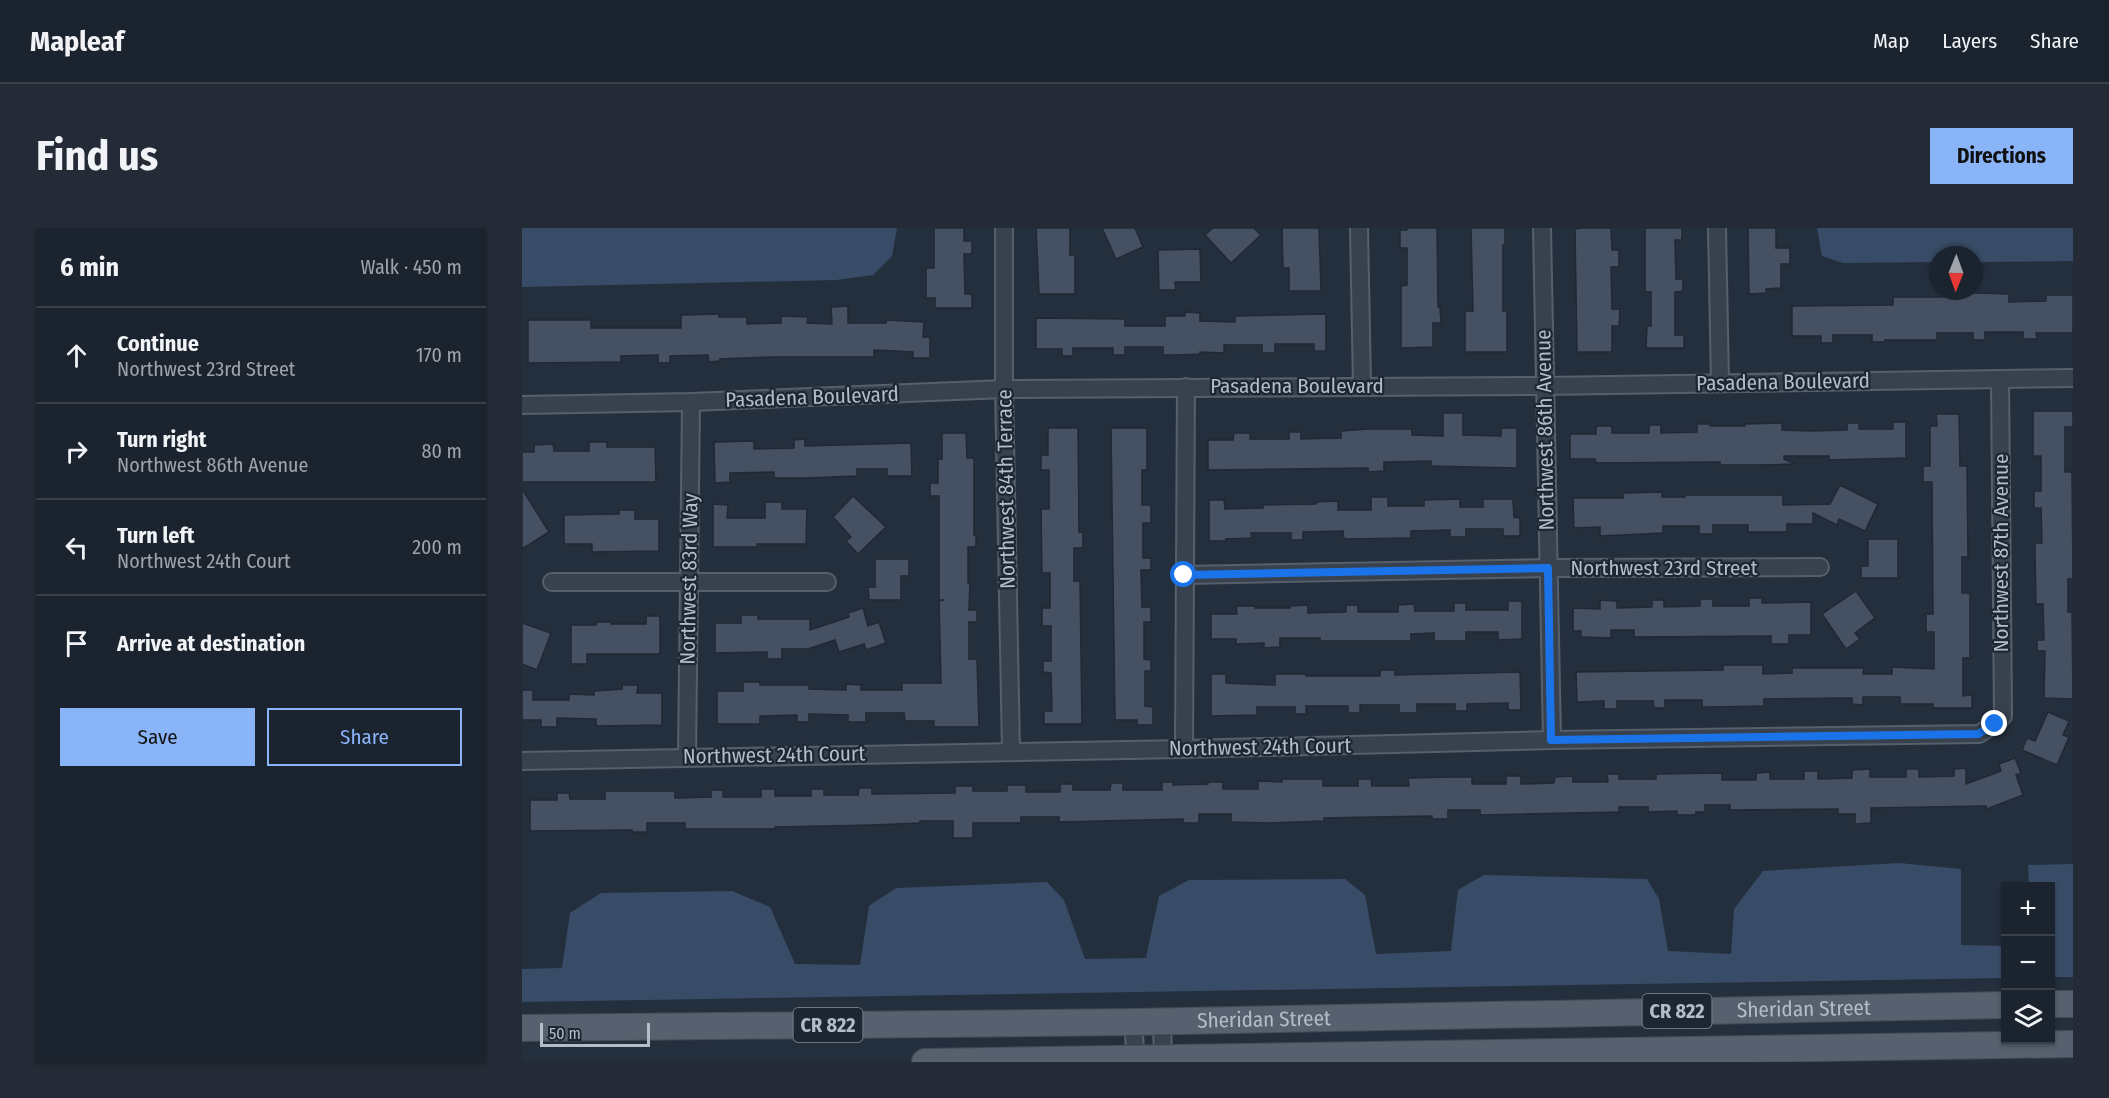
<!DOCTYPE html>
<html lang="en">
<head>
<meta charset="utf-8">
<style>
  body { margin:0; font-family:"Fira Sans Condensed",sans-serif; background:#242b36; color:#f1f3f6 }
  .controls { position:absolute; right:18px; bottom:18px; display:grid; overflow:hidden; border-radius:0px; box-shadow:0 2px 4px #0004 }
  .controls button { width:54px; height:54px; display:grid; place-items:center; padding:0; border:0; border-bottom:2px solid #39404a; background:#1b232e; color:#f1f3f6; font:30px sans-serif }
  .compass { position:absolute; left:1407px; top:18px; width:54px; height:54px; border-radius:50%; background:#1b232e; box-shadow:0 2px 4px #0004; rotate:181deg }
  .scale { position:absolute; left:18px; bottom:15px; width:110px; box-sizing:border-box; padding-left:6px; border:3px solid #b4bcc9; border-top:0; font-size:16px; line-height:21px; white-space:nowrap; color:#b4bcc9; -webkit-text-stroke:4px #1d2633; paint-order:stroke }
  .stop { position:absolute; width:18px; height:18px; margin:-14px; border:4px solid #1a73e8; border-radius:50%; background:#fff }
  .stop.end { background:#1a73e8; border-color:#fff; box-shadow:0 2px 6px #0008 }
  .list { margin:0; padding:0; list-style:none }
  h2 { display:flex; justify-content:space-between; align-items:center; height:78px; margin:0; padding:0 24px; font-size:26px }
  h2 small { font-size:20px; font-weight:400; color:#a0a4aa }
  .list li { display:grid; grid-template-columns:39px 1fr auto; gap:18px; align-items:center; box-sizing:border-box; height:96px; padding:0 24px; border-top:2px solid #39404a }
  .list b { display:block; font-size:22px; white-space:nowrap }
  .list p { margin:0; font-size:20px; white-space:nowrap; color:#a0a4aa }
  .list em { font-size:20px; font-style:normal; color:#a0a4aa }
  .actions { display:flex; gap:12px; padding:18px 24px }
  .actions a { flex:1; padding:14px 0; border:2px solid #8ab4f8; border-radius:0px; text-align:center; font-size:21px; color:#8ab4f8 }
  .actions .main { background:#8ab4f8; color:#111 }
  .icon { flex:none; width:33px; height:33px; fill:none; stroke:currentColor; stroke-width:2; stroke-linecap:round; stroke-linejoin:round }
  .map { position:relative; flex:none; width:1551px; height:834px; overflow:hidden; border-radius:0px }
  header { display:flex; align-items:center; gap:36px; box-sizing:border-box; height:84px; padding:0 30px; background:#1b232e; border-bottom:2px solid #39404a }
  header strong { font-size:28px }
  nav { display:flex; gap:33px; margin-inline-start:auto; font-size:21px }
  .intro { display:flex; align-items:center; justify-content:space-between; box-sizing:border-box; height:144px; padding:0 36px }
  h1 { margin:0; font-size:42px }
  .button { padding:15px 27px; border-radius:0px; background:#8ab4f8; color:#111; font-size:21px; font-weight:700 }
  main { display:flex; gap:36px; padding:0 36px }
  aside { flex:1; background:#1b232e; border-radius:0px; box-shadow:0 2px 4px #0004 }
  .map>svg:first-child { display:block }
  .water { fill:#394c67 }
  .building { fill:#455162; stroke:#1f2835; stroke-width:1.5 }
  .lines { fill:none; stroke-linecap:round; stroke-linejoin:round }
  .street-casing { stroke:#565f6c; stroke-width:20 }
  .primary-casing { stroke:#414a57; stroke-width:28 }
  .street { stroke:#38414e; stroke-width:16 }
  .primary { stroke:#56606e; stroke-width:26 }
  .route { stroke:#1a73e8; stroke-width:8 }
  .labels { text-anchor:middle; stroke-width:4.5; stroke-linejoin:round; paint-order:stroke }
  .shield { fill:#1d2633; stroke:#878f9c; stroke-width:1.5 }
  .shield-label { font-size:20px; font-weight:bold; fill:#b4bcc9 }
  .street-label { font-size:21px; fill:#b4bcc9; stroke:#1d2633 }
</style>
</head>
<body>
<header>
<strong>Mapleaf</strong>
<nav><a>Map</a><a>Layers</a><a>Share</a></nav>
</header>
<div class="intro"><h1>Find us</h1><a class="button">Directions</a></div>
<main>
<aside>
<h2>6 min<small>Walk · 450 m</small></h2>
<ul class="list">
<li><svg class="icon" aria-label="ahead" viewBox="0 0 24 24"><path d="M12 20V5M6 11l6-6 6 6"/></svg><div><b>Continue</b><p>Northwest 23rd Street</p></div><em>170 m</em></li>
<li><svg class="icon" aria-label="right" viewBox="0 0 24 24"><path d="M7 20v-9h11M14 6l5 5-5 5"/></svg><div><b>Turn right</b><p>Northwest 86th Avenue</p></div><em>80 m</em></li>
<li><svg class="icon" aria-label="left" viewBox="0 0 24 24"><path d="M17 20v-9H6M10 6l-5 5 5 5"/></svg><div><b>Turn left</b><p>Northwest 24th Court</p></div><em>200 m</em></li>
<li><svg class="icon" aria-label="arrive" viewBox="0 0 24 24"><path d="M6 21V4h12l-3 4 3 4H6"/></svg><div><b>Arrive at destination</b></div></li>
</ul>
<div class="actions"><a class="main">Save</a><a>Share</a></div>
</aside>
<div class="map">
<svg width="1551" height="834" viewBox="0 0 1551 834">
  <rect width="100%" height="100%" fill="#242f3e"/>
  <g class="water">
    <polygon points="0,0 375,0 370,28 351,47 314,52 0,59"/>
    <polygon points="1295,0 1551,0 1551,33 1452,34 1452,27 1416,27 1416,34 1321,35 1300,28"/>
    <polygon points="1377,635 1439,641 1439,717 1483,718 1483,750 0,774 0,741 40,740 48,685 79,665 210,663 248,679 273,736 338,737 347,678 374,660 525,654 542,672 563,731 624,730 637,668 667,652 823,651 843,667 854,726 929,723 936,662 962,647 1125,651 1137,671 1146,723 1209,726 1212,681 1241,643"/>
    <polygon points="1551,636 1551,749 1529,749 1528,658 1507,658 1506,637"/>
  </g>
  <g class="building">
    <polygon points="412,0 442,0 442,13 450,13 450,26 442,26 443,66 450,66 450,80 413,80 413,70 404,70 404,40 412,40"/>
    <polygon points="514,0 548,0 548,27 553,27 553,66 517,66"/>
    <polygon points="580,0 613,0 621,19 594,31"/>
    <polygon points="691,0 732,0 739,7 709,35 683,7"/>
    <polygon points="760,0 797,0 799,63 767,63 767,40 761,40"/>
    <polygon points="885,0 915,0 916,79 918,79 919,95 911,95 911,119 879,120 879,58 885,57 885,20 878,20 878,2 885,2"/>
    <polygon points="949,0 983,0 983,17 981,17 981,83 985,83 985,124 943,124 943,83 951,83"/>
    <polygon points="1059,0 1089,0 1090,22 1097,22 1097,39 1089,39 1090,81 1098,81 1097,98 1090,98 1090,124 1055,124 1053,1"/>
    <polygon points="1123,0 1160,0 1160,12 1153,12 1154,51 1161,51 1161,63 1153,64 1153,107 1162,107 1162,120 1124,120 1125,98 1129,98 1129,64 1123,64"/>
    <polygon points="1226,0 1254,0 1254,20 1268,20 1268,36 1259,36 1259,60 1244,61 1244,65 1227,66"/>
    <polygon points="678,21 679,54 653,54 654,62 637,62 636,22"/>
    <polygon points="1423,64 1487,66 1487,74 1524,73 1524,67 1551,67 1551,105 1514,105 1515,111 1501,111 1501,104 1463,104 1463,112 1451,112 1451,105 1415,105 1415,112 1363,112 1363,114 1350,114 1350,107 1311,107 1311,115 1299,115 1299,108 1270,108 1270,78 1371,77 1371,69 1423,69"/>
    <polygon points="326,78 326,95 364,95 364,92 402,94 401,109 408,109 408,130 391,130 391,124 352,122 352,129 250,129 198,131 198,133 187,134 186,127 148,128 148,135 136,135 136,127 99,128 99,134 6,135 6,92 69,92 69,100 159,100 159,87 197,86 197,89 225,89 225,96 259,95 259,88 286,89 285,95 310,96 309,79"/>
    <polygon points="663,84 678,85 678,93 713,94 713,88 804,86 804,123 792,123 792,116 753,116 753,125 740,125 740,117 702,117 702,125 678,124 678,126 656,127 641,127 641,119 603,119 603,127 591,127 591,120 551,120 551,128 540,128 540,121 514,121 514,90 603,91 603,98 643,98 643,88 663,88"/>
    <polygon points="1511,183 1551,183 1551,199 1543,199 1543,244 1550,244 1551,351 1546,351 1546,384 1550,384 1551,471 1522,470 1523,423 1515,423 1515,412 1522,412 1521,376 1514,376 1513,327 1513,315 1520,315 1519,280 1512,280 1512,263 1519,263 1519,228 1511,228"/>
    <polygon points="921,185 941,185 941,207 979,208 979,200 995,200 995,240 909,238 909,233 862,234 862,243 846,244 846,240 686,242 686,212 711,212 712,205 728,205 728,211 767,211 767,204 779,204 779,211 819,210 819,203 846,201 890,201 890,207 921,208"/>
    <polygon points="1414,186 1437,186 1438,238 1445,238 1446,329 1440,329 1440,365 1448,365 1448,430 1441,430 1441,468 1450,467 1450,480 1411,480 1411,476 1378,476 1378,469 1341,469 1341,477 1330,476 1330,470 1242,471 1242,478 1191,479 1180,479 1180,472 1143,472 1143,480 1132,480 1131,473 1095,473 1095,481 1082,481 1082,473 1055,474 1054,444 1201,442 1201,437 1241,437 1241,446 1270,445 1270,440 1342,440 1341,446 1370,446 1370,439 1412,441 1412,404 1404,404 1404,386 1411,386 1410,254 1401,254 1401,238 1408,238 1408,198 1415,198"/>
    <polygon points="1371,194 1384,194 1384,230 1307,232 1307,228 1262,228 1262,231 1273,236 1237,237 1198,237 1198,234 1074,235 1073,231 1048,231 1048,206 1074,206 1074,198 1090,198 1090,205 1127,205 1127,197 1139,197 1139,205 1175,204 1175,196 1188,196 1188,198 1223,198 1223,196 1260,195 1260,202 1288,203 1325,202 1325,195 1337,195 1337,201 1371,201"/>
    <polygon points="526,200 556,200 557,304 561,304 561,320 552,320 552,353 558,353 560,496 522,496 522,483 530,483 529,445 521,444 521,433 529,433 529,398 520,398 520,380 528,380 528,345 520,345 519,281 527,281 527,242 519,242 519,227 526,227"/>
    <polygon points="589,200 625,200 625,242 620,242 620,277 629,277 629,295 621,295 621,330 629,330 629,342 619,342 620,379 629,379 629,394 622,394 622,431 629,432 629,443 623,443 623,478 631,479 631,497 615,497 615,492 593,492"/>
    <polygon points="420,205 444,205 445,230 452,230 452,307 454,307 454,319 446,319 446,355 448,355 447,382 455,382 455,394 447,394 447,431 455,431 457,499 412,499 412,493 383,493 382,485 344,485 344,494 326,494 326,487 287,486 287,494 275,494 275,487 238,488 238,496 195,496 195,463 221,463 221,454 238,454 238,457 287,457 287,461 324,462 324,456 339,457 339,462 380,462 380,455 419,455 417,373 422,372 417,372 417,268 408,268 408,255 416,255 416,231 420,231"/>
    <polygon points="283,211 283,218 389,215 390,248 365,248 365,241 335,241 335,248 284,250 252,250 252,244 208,245 208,254 193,255 192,214 232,213 232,221 272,220 272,212"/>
    <polygon points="67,214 85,214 85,219 133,219 134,254 0,254 0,224 12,224 12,217 31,216 32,223 67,223"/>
    <polygon points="1318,257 1356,276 1343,303 1317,291 1315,297 1291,285 1291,296 1265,296 1265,304 1226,304 1226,297 1191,297 1191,306 1177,306 1177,298 1141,298 1141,305 1078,308 1078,299 1052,300 1051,270 1101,270 1101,265 1140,264 1140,269 1163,269 1163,267 1261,267 1261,277 1308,276"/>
    <polygon points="0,261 27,304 0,321"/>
    <polygon points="331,268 364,299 336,326 324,313 329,309 311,289"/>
    <polygon points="849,269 866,269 866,278 902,278 902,272 938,271 938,279 961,279 961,271 991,271 992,289 998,290 998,308 981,308 981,301 944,301 944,309 928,309 928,302 889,303 889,310 822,311 821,303 781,304 781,312 769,312 769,305 729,305 730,310 704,311 704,313 687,313 687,272 702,272 703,281 741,280 741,277 794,276 794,274 816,273 816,282 849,282"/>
    <polygon points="243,274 260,274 260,281 285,281 284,316 235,316 235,319 191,319 191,276 206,277 205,290 243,290"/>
    <polygon points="97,282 113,282 113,291 137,291 137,323 70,324 70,316 42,316 42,287 97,286"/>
    <polygon points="1346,311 1376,311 1376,350 1339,350 1339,338 1346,338"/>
    <polygon points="353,331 387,331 387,348 379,348 379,372 347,372 346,359 353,359"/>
    <polygon points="1334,363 1353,390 1333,405 1338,411 1324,421 1300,386"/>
    <polygon points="1227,370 1240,370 1240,375 1289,374 1289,407 1267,407 1267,416 1249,416 1249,408 1112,409 1112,402 1089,402 1089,410 1059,409 1059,403 1051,403 1051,380 1078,381 1078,372 1095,373 1095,380 1130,379 1130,372 1142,372 1142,379 1178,378 1178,371 1191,371 1191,378 1227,378"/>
    <polygon points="986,373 1000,373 1000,411 976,412 976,404 944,404 944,413 912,413 912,405 889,406 889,413 798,413 798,410 758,410 758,419 742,420 742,415 714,416 714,411 689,411 689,386 715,386 714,378 733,378 733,380 768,380 768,378 786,377 786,385 824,384 824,377 836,377 836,384 876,384 876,377 892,376 893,383 932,383 932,375 944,375 944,382 986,382"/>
    <polygon points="341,380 346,398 357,394 364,415 344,422 342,416 317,424 313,412 286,421 260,421 260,431 245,431 245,424 193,425 193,395 219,395 219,387 236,387 236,391 288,391 288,402 327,389 326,385"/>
    <polygon points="124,388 138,388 138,426 65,426 65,436 49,436 49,397 74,397 74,394 89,394 89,396 124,396"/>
    <polygon points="0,395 29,405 15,442 0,436"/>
    <polygon points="858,442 873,442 873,447 998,444 999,482 986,482 986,475 945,476 945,483 933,483 933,476 895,476 895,485 877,485 877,477 838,477 838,485 826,485 826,478 784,478 784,486 773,486 773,479 735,479 735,487 689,488 689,446 704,446 704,455 753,457 753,446 784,446 784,448 858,448"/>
    <polygon points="100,457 116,457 115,465 140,465 140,497 74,498 74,491 35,490 35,499 19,499 19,492 0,492 0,462 11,462 11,472 47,472 47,466 72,467 72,463 100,461"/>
    <polygon points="1526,484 1547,493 1541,507 1547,509 1535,537 1500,522 1505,510 1513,513"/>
    <polygon points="1493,530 1499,545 1494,547 1501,567 1465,581 1464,578 1349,580 1349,595 1333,596 1333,586 1316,586 1316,581 1208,582 1208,577 1183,577 1183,584 1174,584 1174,587 1155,587 1155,583 1126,584 1126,579 1097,579 1097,584 958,587 958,582 926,582 926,591 910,591 910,588 850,589 802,590 802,593 747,595 709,594 709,586 677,586 677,595 661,595 661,591 537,594 537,589 499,589 499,595 451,595 451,610 431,610 431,593 398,593 398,595 350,597 253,599 253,601 163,601 163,595 125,595 125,604 110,604 110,602 8,603 8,572 35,572 35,565 47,565 48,571 83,571 83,563 153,563 153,570 189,569 189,562 201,562 201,569 239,569 239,561 253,561 253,568 289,568 289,561 302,561 302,567 336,567 337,560 350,560 350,566 433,565 433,558 451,558 451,563 485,563 485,557 504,557 504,564 538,564 538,556 551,556 551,562 588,562 589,555 601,555 601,562 640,562 640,554 651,554 651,557 686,556 686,554 701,554 701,561 736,561 736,553 760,554 760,551 801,551 801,558 836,558 836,551 849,551 850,558 887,558 886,550 928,549 950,549 950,556 984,556 984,548 999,548 999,556 1032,555 1033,549 1051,548 1051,554 1086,554 1085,546 1097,546 1097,551 1134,551 1134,546 1200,545 1200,552 1234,552 1234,545 1248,544 1248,551 1282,551 1282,543 1296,543 1296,551 1330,550 1330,542 1348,541 1348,549 1384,549 1384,541 1397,541 1397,549 1432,548 1432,541 1444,540 1444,556 1479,543 1477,536"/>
  </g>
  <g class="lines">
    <g class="street-casing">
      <g id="street">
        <polyline points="482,0 482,161 489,523"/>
        <polyline points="837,0 840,158"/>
        <polyline points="1020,0 1030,512"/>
        <polyline points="1195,0 1198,155"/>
        <polyline points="0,177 169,174 482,161 1022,158 1551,150"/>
        <polyline points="662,347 1026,340 1298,339"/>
        <polyline points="30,354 305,354"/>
        <polyline points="662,521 664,159"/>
        <polyline points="165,529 169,174"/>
        <polyline points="0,533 662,521 1030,512 1457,506 1473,496 1481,488 1478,151"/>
        <polyline points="640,793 641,834"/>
        <polyline points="611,794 614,834"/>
      </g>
    </g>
    <g class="primary-casing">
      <g id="primary">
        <polyline points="1528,776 1551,776"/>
        <path id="s1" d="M0 800 611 794 1484 777"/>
        <polyline points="403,834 1551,816"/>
      </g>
    </g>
    <use href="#street" class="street"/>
    <use href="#primary" class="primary"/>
  </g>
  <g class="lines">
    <polyline class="route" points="662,347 1026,340 1029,512 1456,506 1473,496"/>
  </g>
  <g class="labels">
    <g class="shield">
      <rect x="1120.5" y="766" width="69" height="34" rx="4.5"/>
      <rect x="271.5" y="780" width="69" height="34" rx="4.5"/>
    </g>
    <g class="shield-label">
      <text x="1155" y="790">CR 822</text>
      <text x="306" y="804">CR 822</text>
    </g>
    <g class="street-label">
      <text transform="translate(1261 154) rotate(-1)" y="7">Pasadena Boulevard</text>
      <text x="775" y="165">Pasadena Boulevard</text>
      <text transform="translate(290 169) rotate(-2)" y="7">Pasadena Boulevard</text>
      <text transform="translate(1023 202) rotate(-91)" y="7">Northwest 86th Avenue</text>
      <text transform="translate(484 261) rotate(-91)" y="7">Northwest 84th Terrace</text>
      <text transform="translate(1479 325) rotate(-90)" y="7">Northwest 87th Avenue</text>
      <text x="1142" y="347">Northwest 23rd Street</text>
      <text transform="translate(167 351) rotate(-89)" y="7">Northwest 83rd Way</text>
      <text transform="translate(738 519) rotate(-1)" y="7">Northwest 24th Court</text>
      <text transform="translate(252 527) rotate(-1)" y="7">Northwest 24th Court</text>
      <text dy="7" stroke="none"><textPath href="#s1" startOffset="1282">Sheridan Street</textPath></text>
      <text dy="7" stroke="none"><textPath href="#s1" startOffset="742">Sheridan Street</textPath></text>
    </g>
  </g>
</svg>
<div class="controls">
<button>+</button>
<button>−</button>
<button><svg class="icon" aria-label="layers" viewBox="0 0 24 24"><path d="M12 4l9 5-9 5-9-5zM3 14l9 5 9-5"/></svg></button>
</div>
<svg class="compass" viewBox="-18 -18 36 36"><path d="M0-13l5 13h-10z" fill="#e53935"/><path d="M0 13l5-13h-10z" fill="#a0a4aa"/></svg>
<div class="scale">50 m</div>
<div class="stop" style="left:662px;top:347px"></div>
<div class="stop end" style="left:1473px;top:496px"></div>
</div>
</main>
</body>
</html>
